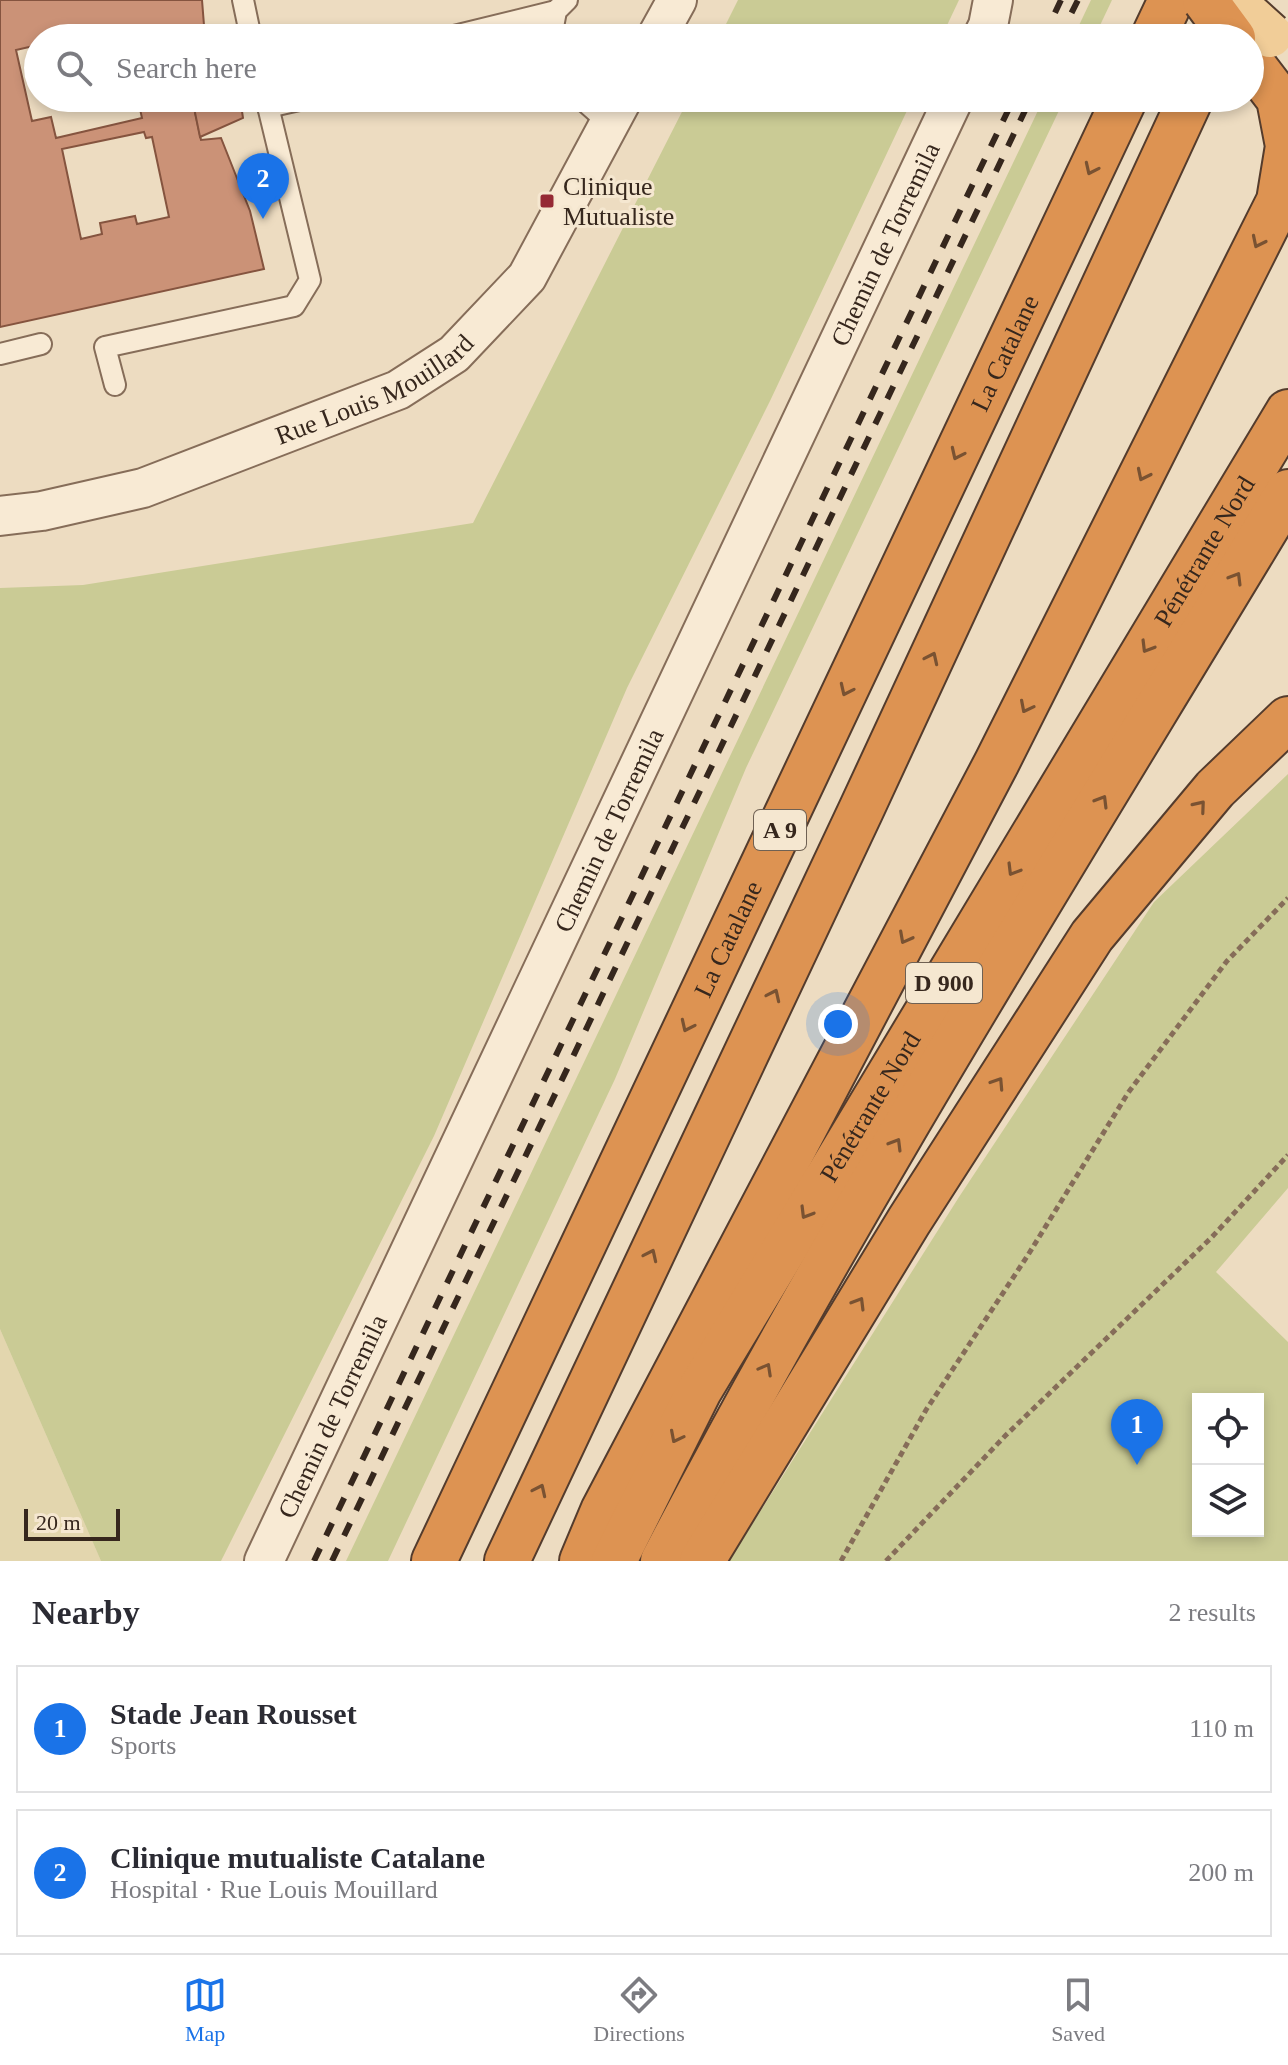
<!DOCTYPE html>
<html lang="en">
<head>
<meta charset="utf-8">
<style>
  body { margin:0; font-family:Georgia,serif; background:#f2f2f3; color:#2b2b33 }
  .controls { position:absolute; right:24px; bottom:24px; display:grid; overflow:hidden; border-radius:0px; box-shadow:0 4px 12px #0003 }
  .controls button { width:72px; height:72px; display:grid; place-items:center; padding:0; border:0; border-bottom:2px solid #e1e1e2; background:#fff; color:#2b2b33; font:40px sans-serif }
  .scale { position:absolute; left:24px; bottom:20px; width:96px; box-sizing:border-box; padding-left:8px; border:4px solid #36271d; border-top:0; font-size:22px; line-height:28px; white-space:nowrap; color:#36271d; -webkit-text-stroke:6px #f5e7d0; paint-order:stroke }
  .you { position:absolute; left:838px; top:1024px; width:28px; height:28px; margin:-20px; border:6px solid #fff; border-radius:50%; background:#1a73e8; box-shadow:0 0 0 12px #1a73e833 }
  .badge { display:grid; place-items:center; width:52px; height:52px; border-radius:50%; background:#1a73e8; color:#fff; font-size:26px; font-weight:700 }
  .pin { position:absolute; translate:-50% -66px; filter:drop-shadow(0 2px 4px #0008) }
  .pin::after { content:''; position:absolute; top:42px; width:28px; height:24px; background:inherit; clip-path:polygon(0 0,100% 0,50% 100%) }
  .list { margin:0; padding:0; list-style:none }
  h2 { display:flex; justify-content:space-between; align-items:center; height:104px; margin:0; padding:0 32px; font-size:34px }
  h2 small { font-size:26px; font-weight:400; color:#7c7c81 }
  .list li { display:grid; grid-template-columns:52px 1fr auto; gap:24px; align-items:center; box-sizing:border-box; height:128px; margin:0 16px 16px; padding:0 16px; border:2px solid #e1e1e2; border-radius:0px }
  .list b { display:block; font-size:30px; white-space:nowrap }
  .list p { margin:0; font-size:26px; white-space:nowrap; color:#7c7c81 }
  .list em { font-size:26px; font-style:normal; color:#7c7c81 }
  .icon { flex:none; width:44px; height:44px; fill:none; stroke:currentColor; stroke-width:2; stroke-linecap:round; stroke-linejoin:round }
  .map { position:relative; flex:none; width:1288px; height:1561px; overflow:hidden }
  .search { position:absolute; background:#fff; box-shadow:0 4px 12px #0003; left:24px; right:24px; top:24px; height:88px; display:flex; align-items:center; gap:20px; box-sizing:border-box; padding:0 28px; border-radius:44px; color:#7c7c81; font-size:30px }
  .sheet { height:392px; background:#fff }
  nav { display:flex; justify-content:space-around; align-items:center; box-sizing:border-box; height:112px; border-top:2px solid #e1e1e2; background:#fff; font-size:22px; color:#7c7c81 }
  nav a { display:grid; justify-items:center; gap:4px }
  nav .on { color:#1a73e8 }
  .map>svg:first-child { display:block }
  .farmland { fill:#e3d6ae }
  .green { fill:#cacb95; fill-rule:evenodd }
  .building { fill:#cb9277; stroke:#85543f; stroke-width:2; fill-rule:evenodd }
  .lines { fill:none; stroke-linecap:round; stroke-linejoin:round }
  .lane-casing { stroke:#866d59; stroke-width:24 }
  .street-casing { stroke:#866d59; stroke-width:42 }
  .highway-casing { stroke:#543c2d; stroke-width:48 }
  .path { stroke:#866d59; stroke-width:5; stroke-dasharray:6 4; stroke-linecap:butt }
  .lane { stroke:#f8ead4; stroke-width:20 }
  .street { stroke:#f8ead4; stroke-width:38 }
  .highway { stroke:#dd9352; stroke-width:44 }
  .rail { stroke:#36271d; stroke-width:6; stroke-dasharray:14 14; stroke-linecap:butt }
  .primary-bridge-casing { stroke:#543c2d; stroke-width:48; stroke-linecap:butt }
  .highway-bridge-casing { stroke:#543c2d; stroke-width:48; stroke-linecap:butt }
  .primary-bridge { stroke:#f1cd98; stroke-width:44 }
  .highway-bridge { stroke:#dd9352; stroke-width:44 }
  .oneway { stroke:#795232 }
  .poi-dot { fill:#952934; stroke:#f5e7d0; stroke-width:3 }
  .labels { text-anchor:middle; stroke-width:6; stroke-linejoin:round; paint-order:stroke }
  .shield { fill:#f5e7d0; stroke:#6f6153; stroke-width:2 }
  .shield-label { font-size:24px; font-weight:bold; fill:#36271d }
  .poi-label { font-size:26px; fill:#36271d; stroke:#f5e7d0; text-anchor:start }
  .street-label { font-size:26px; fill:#36271d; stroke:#f5e7d0 }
</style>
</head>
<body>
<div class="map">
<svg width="1288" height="1561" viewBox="0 0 1288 1561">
  <rect width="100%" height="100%" fill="#eddcc1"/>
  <polygon class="farmland" points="0,1329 101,1561 0,1561"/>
  <g class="green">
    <polygon points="738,0 959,0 941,38 719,38"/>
    <polygon points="1091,0 1112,0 1094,38 1073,38"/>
    <polygon points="689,98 913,98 770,401 627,688 434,1136 221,1561 101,1561 0,1329 0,588 83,585 473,523"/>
    <polygon points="1044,98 1065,98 746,768 615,1079 388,1561 346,1561"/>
    <path d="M1288 774V1188L1216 1272 1288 1342V1561H729L959 1197 1154 902ZM1198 1399H1258V1531H1198Z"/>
  </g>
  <g class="building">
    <path d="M0 0H202L205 38H129L126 26 71 38H38V45L16 50 32 121 51 117 56 138 142 118 140 109 145 108 143 98H192L201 140 221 138 250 211 264 269 0 327ZM144 132 146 138 152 137 169 217 137 224 135 216 100 223 102 234 81 239 62 149Z"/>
    <polygon points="192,98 240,98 243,118 200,137"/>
  </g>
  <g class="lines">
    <g class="lane-casing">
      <g id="lane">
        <polyline points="243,0 251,38"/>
        <polyline points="446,38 556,11"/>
        <polyline points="551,38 556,11 567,0"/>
        <polyline points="581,98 609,123"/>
        <polyline points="268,107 308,98"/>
        <polyline points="0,354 41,344"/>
        <polyline points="115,385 105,347 294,306 310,280 266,98"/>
      </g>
    </g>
    <g class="street-casing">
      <g id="street">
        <polyline points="656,38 677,0"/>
        <polyline points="982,38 988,26 993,0"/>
        <path id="s1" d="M0 516 42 511 143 488 398 390 454 354 527 277 623 98"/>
        <path id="s2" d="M264 1561 954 98"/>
      </g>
    </g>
    <g class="highway-casing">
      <g id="highway">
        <polyline points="1153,38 1171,0"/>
        <path id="s3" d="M434 1561 1125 98"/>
        <polyline points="507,1561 861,810 1191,98"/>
        <polyline points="582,1561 603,1511 997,762 1279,201 1288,146 1279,99 1250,61"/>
        <path id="s4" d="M614 1561 699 1391 1288 412"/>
        <path d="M663 1561C854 1195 1075 846 1288 492"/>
        <polyline points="702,1561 909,1221 1092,936 1215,789 1288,719"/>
      </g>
    </g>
    <g class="path">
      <polyline points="841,1561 926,1410 1028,1255 1128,1093 1227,961 1288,898"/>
      <polyline points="886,1561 1006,1435 1212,1237 1288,1155"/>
    </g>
    <use href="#lane" class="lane"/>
    <use href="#street" class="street"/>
    <use href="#highway" class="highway"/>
    <g class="rail">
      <polyline points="1043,38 1061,0"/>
      <polyline points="1059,38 1078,0"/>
      <polyline points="314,1561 1014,98"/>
      <polyline points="332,1561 1031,98"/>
    </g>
    <g class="primary-bridge-casing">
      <polyline id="primary-bridge" points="1231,0 1270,35"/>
    </g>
    <g class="highway-bridge-casing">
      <polyline id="highway-bridge" points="1205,0 1233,38"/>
    </g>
    <use href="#primary-bridge" class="primary-bridge"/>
    <use href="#highway-bridge" class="highway-bridge"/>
  </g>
  <defs><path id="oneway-chevron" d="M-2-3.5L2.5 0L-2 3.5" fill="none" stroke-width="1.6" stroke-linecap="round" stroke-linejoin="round" transform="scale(2)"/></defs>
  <g class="oneway">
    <use href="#oneway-chevron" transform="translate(1091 169) rotate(115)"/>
    <use href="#oneway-chevron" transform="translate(1258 242) rotate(116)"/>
    <use href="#oneway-chevron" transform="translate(957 454) rotate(115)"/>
    <use href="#oneway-chevron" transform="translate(1143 475) rotate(116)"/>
    <use href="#oneway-chevron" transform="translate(1236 578) rotate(-59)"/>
    <use href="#oneway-chevron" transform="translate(1147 647) rotate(121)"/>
    <use href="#oneway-chevron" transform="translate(932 658) rotate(-65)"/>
    <use href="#oneway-chevron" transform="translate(846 690) rotate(115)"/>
    <use href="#oneway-chevron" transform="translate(1026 707) rotate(117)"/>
    <use href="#oneway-chevron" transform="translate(1102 801) rotate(-59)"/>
    <use href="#oneway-chevron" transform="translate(1200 806) rotate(-50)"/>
    <use href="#oneway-chevron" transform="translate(1013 870) rotate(121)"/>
    <use href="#oneway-chevron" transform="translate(905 938) rotate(118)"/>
    <use href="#oneway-chevron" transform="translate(774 995) rotate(-65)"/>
    <use href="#oneway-chevron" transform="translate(687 1026) rotate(115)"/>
    <use href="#oneway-chevron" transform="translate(998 1083) rotate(-57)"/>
    <use href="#oneway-chevron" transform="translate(896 1144) rotate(-59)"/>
    <use href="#oneway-chevron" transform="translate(806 1213) rotate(121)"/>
    <use href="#oneway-chevron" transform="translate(651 1255) rotate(-65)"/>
    <use href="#oneway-chevron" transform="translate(859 1303) rotate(-59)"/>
    <use href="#oneway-chevron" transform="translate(766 1369) rotate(-61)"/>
    <use href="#oneway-chevron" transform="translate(676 1437) rotate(117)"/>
    <use href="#oneway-chevron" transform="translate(540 1490) rotate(-65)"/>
  </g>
  <rect class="poi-dot" x="539" y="193" width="16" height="16" rx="4"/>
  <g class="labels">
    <g class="shield">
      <rect x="754" y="810" width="52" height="40" rx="6"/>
      <rect x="906" y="963" width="76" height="40" rx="6"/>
    </g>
    <g class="shield-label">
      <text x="780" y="838">A 9</text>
      <text x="944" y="991">D 900</text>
    </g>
    <g class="poi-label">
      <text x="563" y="195">Clinique<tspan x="563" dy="30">Mutualiste</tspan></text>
    </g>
    <g class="street-label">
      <text dy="9" stroke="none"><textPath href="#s2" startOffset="1456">Chemin de Torremila</textPath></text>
      <text dy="9" stroke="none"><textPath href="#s3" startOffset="1336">La Catalane</textPath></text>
      <text dy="9" stroke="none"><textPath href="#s1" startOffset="398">Rue Louis Mouillard</textPath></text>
      <text dy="9" stroke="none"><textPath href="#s4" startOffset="1170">Pénétrante Nord</textPath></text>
      <text dy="9" stroke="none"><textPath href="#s2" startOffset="808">Chemin de Torremila</textPath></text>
      <text dy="9" stroke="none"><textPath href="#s3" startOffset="688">La Catalane</textPath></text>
      <text dy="9" stroke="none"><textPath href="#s4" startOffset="522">Pénétrante Nord</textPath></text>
      <text dy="9" stroke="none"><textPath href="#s2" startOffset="160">Chemin de Torremila</textPath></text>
    </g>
  </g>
</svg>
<div class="controls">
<button><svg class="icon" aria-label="locate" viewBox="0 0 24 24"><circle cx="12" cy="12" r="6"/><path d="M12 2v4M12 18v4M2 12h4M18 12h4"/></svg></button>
<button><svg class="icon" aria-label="layers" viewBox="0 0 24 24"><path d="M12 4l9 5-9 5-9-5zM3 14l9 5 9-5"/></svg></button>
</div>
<div class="scale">20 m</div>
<div class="you"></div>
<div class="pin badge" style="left:1137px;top:1465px">1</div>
<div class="pin badge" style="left:263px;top:219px">2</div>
<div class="search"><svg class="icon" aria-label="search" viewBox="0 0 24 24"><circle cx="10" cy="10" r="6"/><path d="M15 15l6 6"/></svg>Search here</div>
</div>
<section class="sheet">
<h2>Nearby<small>2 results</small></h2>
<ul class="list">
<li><span class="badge">1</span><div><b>Stade Jean Rousset</b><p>Sports</p></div><em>110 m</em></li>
<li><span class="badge">2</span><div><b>Clinique mutualiste Catalane</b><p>Hospital · Rue Louis Mouillard</p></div><em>200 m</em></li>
</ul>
</section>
<nav>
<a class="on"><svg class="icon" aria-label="map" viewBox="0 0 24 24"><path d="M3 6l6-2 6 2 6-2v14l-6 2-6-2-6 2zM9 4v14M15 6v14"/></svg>Map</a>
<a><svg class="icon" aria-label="directions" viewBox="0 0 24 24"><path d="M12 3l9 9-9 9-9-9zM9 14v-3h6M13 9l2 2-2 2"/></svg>Directions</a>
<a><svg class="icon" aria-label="saved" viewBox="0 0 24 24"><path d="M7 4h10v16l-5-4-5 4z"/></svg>Saved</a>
</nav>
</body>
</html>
